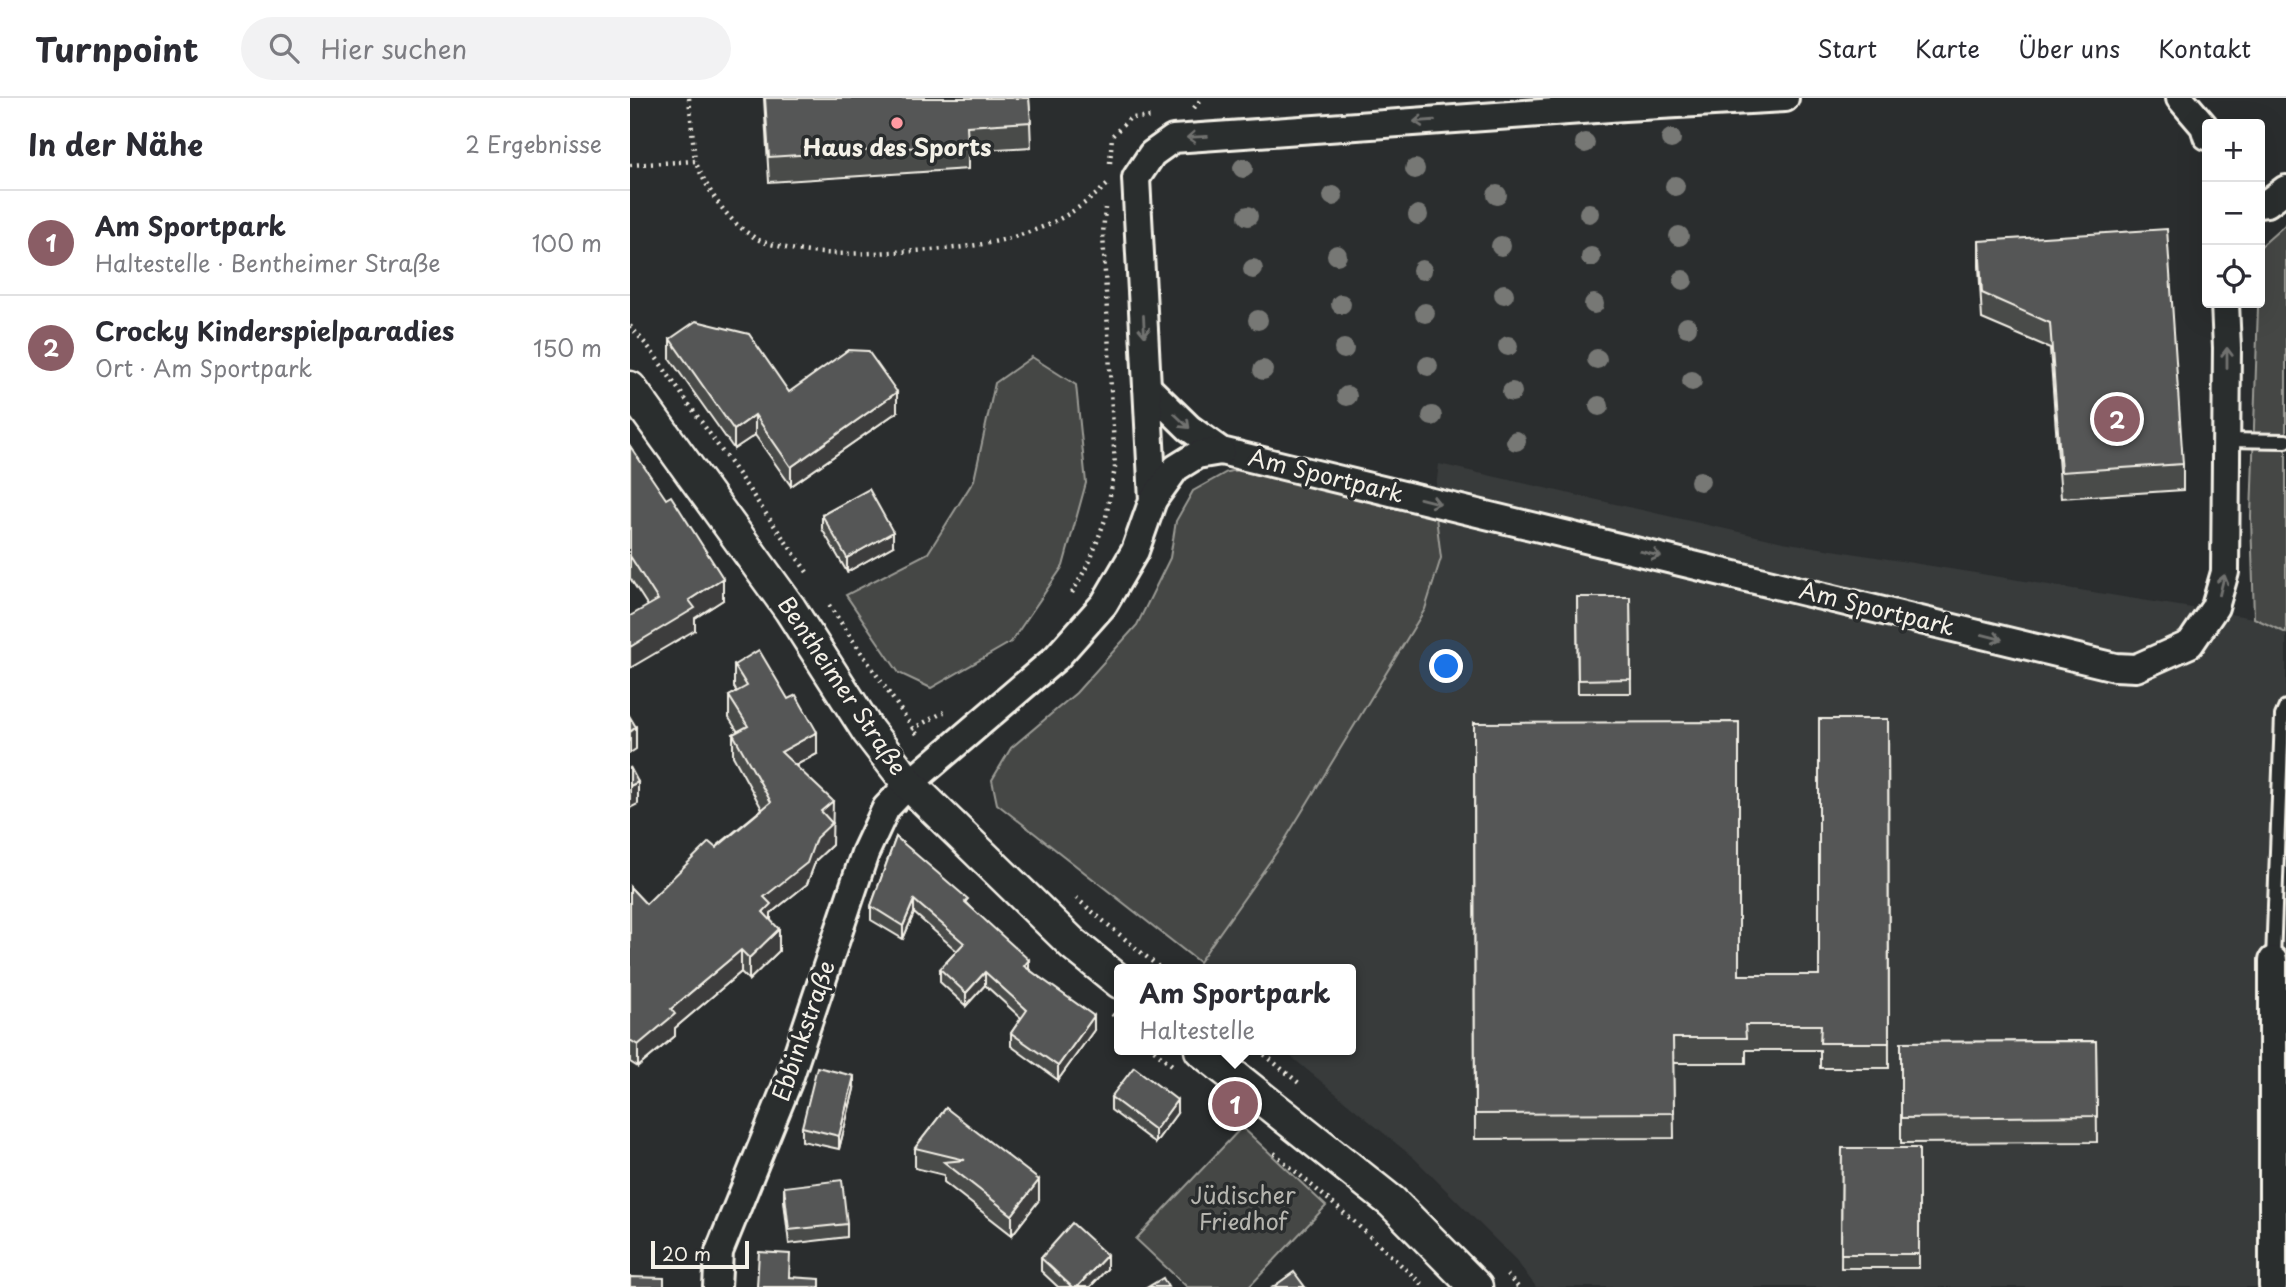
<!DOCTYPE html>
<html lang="de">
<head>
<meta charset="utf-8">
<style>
  body { margin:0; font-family:"Playpen Sans",sans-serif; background:#f2f2f3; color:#2b2b33 }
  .controls { position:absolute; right:21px; top:21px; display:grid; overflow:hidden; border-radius:7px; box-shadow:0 7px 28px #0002 }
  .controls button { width:63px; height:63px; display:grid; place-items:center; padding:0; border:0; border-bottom:2px solid #e1e1e2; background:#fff; color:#2b2b33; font:35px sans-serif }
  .scale { position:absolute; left:21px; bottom:18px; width:98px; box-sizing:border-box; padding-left:7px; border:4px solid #f4f1e8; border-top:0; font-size:19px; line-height:24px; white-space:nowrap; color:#f4f1e8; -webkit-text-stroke:5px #2a2d2e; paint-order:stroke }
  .you { position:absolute; left:817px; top:569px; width:24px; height:24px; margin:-18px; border:5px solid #fff; border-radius:50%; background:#1a73e8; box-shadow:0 0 0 10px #1a73e833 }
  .badge { display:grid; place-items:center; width:46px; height:46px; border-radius:50%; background:#8a5d65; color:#fff; font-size:23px; font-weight:700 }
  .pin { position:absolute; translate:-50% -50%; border:4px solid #fff; box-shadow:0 2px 7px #0006 }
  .popup { position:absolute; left:484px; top:866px; width:242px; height:91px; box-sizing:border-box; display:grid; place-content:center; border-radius:7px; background:#fff; filter:drop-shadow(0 2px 5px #0005); font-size:23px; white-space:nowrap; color:#7c7c81 }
  .popup b { font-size:26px; color:#2b2b33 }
  .popup::after { content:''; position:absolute; left:50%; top:100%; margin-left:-14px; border:14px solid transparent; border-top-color:#fff }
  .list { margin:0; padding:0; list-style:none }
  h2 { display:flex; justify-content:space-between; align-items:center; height:91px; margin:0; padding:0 28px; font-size:30px }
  h2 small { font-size:23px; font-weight:400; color:#7c7c81 }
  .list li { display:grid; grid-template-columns:46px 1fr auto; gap:21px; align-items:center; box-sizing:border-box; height:105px; padding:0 28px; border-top:2px solid #e1e1e2 }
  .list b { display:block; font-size:26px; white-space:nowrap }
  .list p { margin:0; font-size:23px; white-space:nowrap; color:#7c7c81 }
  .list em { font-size:23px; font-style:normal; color:#7c7c81 }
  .icon { flex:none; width:38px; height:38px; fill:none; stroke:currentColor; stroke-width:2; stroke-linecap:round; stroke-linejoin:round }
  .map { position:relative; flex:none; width:1656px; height:1189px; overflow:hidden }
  header { display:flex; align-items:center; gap:42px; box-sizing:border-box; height:98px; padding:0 35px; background:#fff; border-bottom:2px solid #e1e1e2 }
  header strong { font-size:33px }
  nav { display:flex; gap:38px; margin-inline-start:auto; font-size:24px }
  .search { width:490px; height:63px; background:#f2f2f3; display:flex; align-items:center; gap:18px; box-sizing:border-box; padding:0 24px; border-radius:38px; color:#7c7c81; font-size:26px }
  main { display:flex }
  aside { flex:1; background:#fff }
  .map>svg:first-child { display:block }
  .built { fill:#373a3a }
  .green { fill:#444645; stroke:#9c9c96; stroke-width:2 }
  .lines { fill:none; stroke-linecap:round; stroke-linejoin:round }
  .service-casing { stroke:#f4f1e8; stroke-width:18 }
  .minor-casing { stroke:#f4f1e8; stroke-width:32 }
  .tertiary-casing { stroke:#f4f1e8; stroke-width:37 }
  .path { stroke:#f4f1e8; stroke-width:4.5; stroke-dasharray:2 5; stroke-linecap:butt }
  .service { stroke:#2a2d2e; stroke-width:12 }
  .minor { stroke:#2a2d2e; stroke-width:26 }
  .tertiary { stroke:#2a2d2e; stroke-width:32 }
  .tree { fill:#777875 }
  .wall { fill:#494b4a; stroke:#f4f1e8; stroke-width:2 }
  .shaded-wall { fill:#3c3d3c; stroke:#f4f1e8; stroke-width:2 }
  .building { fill:#555756; stroke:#f4f1e8; stroke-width:2 }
  .oneway { stroke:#71726f }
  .poi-dot { fill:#ff9aa2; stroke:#2a2d2e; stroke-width:2.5 }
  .labels { text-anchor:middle; stroke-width:7; stroke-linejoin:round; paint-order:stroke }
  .poi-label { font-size:23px; font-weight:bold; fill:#f4f1e8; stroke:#2a2d2e }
  .street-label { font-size:23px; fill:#f4f1e8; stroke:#2a2d2e }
  .park-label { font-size:23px; fill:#b6b5af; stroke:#2a2d2e }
</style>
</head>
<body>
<header>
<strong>Turnpoint</strong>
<div class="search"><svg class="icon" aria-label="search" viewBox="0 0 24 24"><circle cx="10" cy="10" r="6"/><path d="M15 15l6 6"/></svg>Hier suchen</div>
<nav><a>Start</a><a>Karte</a><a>Über uns</a><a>Kontakt</a></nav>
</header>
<main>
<aside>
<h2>In der Nähe<small>2 Ergebnisse</small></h2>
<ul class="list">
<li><span class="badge">1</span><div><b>Am Sportpark</b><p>Haltestelle · Bentheimer Straße</p></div><em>100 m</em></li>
<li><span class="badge">2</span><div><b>Crocky Kinderspielparadies</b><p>Ort · Am Sportpark</p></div><em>150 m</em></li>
</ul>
</aside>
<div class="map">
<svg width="1656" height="1189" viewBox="0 0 1656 1189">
  <rect width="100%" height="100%" fill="#2a2d2e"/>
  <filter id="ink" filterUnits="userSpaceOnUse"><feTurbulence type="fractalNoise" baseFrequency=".0143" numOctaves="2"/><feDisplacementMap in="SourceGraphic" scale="14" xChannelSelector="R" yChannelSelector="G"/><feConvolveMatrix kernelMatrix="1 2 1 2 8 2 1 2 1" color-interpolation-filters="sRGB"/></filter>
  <g filter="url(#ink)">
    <polygon class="built" points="809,366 1153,444 1624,520 1656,535 1656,1189 906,1189 886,1162 785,1061 653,952 720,952 720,871 572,871 569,864 653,745 726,625 804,403"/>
    <g class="green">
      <polygon points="1656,126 1656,535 1624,520 1621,418 1630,149"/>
      <polygon points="402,259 446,287 456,385 433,468 381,544 301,590 269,575 216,497 298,455 344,382 365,285"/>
      <polygon points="625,369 804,403 811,460 795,511 653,745 569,864 367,706 362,682 381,650 446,595 507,527 540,460 546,423 563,393 597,374"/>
      <polygon points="612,1029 696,1108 619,1189 557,1189 506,1141"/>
    </g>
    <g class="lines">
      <g class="service-casing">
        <g id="service">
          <polyline points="1596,342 1656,343"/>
          <polyline points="1643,862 1652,618 1656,609"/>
        </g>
      </g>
      <g class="minor-casing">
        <g id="minor">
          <polyline points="1550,0 1574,28 1577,38"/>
          <polyline points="1630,106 1637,105 1656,91"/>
          <polyline points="517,289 559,330 591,353 1485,569 1506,570 1560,546 1585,509 1595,474 1597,250 1595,205"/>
          <polyline points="523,402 506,80 522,56 543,41 994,9 1155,0"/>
          <polyline points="87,1189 89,1154 158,984 235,755 256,710 279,686 426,560 474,506 505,453 523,402 546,370 567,357 591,353"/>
          <polyline points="1643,1189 1643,862"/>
        </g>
      </g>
      <g class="tertiary-casing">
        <g id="tertiary">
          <polyline points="0,290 160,511 238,633 279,686 443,846 490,884"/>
          <polyline points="571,952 762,1104 846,1189"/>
        </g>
      </g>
      <g class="path">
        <polyline points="59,0 65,63"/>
        <polyline points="564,10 572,0"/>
        <polyline points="480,65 482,38 500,20 523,19"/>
        <path d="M0 67 65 63C79 95 99 127 131 143 137 146 146 147 152 149 188 158 226 156 263 154 313 152 363 149 410 130 437 119 455 106 477 87"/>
        <polyline points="0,228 20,251 177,474"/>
        <polyline points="442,495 460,463 476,419 485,370 473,136 475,110"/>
        <polyline points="199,507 289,639"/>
        <polyline points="282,631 314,614"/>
        <polyline points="446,800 531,871"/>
        <polyline points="482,916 490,922"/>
        <polyline points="524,952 542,967"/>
        <polyline points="629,952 670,986"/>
        <polyline points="644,1055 721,1121 795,1189"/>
        <polyline points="877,1177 888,1189"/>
      </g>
      <use href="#service" class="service"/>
      <use href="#minor" class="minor"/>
      <use href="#tertiary" class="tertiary"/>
    </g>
    <g class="tree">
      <circle cx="1041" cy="41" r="10"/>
      <circle cx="955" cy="45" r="10"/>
      <circle cx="613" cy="70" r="10"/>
      <circle cx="785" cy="71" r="10"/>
      <circle cx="1045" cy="88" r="10"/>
      <circle cx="867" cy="97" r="10"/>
      <circle cx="703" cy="98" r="10"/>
      <circle cx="959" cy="115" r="10"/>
      <circle cx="788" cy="117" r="10"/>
      <circle cx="618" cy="118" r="10"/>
      <circle cx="1049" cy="138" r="10"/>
      <circle cx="871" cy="148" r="10"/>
      <circle cx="707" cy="157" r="10"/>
      <circle cx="961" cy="159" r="10"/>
      <circle cx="623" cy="171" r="10"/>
      <circle cx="792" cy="172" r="10"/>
      <circle cx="1053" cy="182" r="10"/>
      <circle cx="874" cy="196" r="10"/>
      <circle cx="711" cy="206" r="10"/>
      <circle cx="964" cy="206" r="10"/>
      <circle cx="795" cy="215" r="10"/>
      <circle cx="628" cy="222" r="10"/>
      <circle cx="1057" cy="229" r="10"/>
      <circle cx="878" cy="248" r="10"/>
      <circle cx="714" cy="251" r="10"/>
      <circle cx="967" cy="261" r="10"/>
      <circle cx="798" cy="268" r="10"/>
      <circle cx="633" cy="272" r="10"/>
      <circle cx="1062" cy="283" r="10"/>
      <circle cx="882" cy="294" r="10"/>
      <circle cx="717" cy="298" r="10"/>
      <circle cx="969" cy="308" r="10"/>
      <circle cx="802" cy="318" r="10"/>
      <circle cx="886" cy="343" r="10"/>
      <circle cx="1070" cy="383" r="10"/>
    </g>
    <g class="wall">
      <polygon points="134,0 399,0 401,49 338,53 338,71 139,84"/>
      <polygon points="1349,143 1553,366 1553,392 1431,400 1420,250 1352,221 1349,168"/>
      <polygon points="40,241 159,294 267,314 161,388 125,337 104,351 40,261"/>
      <polygon points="0,348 93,502 65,520 65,532 18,508 0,480"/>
      <polygon points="192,417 263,448 217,474 192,431"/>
      <polygon points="947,499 1000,499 1001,595 948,595"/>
      <polygon points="104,567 187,656 166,667 203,725 202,726 202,747 186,762 177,786 141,815 141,823 149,853 119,882 111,874 45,930 45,938 8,969 0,964 0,789 16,806 132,711 103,658 103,636 108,634 99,620 99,598 107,594 104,589"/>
      <polygon points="1258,621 1259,970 1190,970 1190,952 1116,952 1116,965 1043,965 1044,1040 845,1041 844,625 1109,877 1189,877"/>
      <polygon points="266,739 338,806 399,871 464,932 428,982 381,948 381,935 391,920 355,887 336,908 310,884 310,871 327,853 284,815 273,841 241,822 241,808"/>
      <polygon points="1466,943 1467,1044 1271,1045 1271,944"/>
      <polygon points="224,991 209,1051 172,1043 172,1029"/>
      <polygon points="481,999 547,1015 525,1045 481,1012"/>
      <polygon points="316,1010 409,1102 382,1137 314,1084 314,1077 285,1070 285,1050"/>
      <polygon points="1212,1050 1289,1050 1289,1170 1211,1170"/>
      <polygon points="154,1089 217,1126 217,1139 159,1146 154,1103"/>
      <polygon points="411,1160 477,1171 460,1189 428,1189 411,1173"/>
    </g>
    <g class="shaded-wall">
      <polygon points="267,294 267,314 161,388 161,369"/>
      <polygon points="125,317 125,337 104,351 104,332"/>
      <polygon points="263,434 263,448 217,474 217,460"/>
      <polygon points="93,480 93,502 65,520 65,532 0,570 0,549 59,502"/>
      <polygon points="6,629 6,651 0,655 0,634"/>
      <polygon points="187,634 187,656 151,675 151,654"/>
      <polygon points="8,684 8,706 0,710 0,688"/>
      <polygon points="203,703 202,747 186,762 177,786 141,815 141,828 133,836 134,799 191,713"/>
      <polygon points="284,802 284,815 273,841 273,828"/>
      <polygon points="149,831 149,853 119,882 119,860"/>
      <polygon points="111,852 111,874 45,930 45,938 8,969 8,947 41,911"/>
      <polygon points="399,862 399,875 394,868"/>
      <polygon points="355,874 355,887 336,908 336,895"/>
      <polygon points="464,918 464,932 428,982 428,968"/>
      <polygon points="224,978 224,991 209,1051 209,1038"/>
      <polygon points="547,1002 547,1015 525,1045 525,1032"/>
      <polygon points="409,1082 409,1102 382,1137 382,1117"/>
      <polygon points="477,1157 477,1171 460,1189 447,1189"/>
    </g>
    <g class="building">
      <polygon points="135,0 399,0 401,24 337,28 338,46 139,59"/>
      <polygon points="1537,131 1553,366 1431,374 1420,225 1352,195 1349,143"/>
      <polygon points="66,223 119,236 159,294 218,252 238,253 267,294 161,369 125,317 104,332 40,241"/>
      <polygon points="0,348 36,401 41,398 93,480 59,502 65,510 0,549 0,518 28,502 0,458"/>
      <polygon points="239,391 263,434 217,460 192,417"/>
      <polygon points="947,499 1000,499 1001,581 948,582"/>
      <polygon points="129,552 158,601 166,597 187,634 151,654 203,703 191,713 202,725 186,740 177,765 134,799 141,806 133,814 149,831 119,860 111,852 41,911 45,916 8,947 0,942 0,789 16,806 79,744 86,750 141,704 103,636 118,628 99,598 117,588 104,567"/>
      <polygon points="0,619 6,629 0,634"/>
      <polygon points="1189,621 1258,621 1259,945 1190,945 1191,927 1115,927 1116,940 1043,940 1044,1015 845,1016 844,625 1109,624 1109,877 1189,877"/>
      <polygon points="0,669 8,684 0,688"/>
      <polygon points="266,739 338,801 335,804 399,862 394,868 464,918 428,968 381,935 397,912 355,874 336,895 310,871 334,845 284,802 273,828 241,808"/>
      <polygon points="1466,943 1467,1018 1271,1020 1271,944"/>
      <polygon points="187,969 224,978 209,1038 172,1029"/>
      <polygon points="504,969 547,1002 525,1032 481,999"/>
      <polygon points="316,1010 409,1082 382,1117 314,1064 335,1062 285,1050"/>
      <polygon points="1212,1050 1289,1050 1289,1156 1211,1156"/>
      <polygon points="212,1082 217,1126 159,1132 154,1089"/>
      <polygon points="442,1125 477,1157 447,1189 442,1189 411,1160"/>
      <polygon points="129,1154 160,1156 159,1179 190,1181 190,1189 127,1189"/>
      <polygon points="664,1174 675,1189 643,1189"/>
      <polygon points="0,1179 34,1180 34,1189 0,1189"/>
      <polygon points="533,1180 538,1189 518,1189"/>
    </g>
    <defs><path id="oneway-shaft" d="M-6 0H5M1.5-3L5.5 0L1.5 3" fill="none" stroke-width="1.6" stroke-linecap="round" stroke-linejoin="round" transform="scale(1.75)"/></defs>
    <g class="oneway">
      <use href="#oneway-shaft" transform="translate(794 23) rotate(176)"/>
      <use href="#oneway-shaft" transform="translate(567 39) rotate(177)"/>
      <use href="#oneway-shaft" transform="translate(514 228) rotate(87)"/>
      <use href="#oneway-shaft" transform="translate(1597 260) rotate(-90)"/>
      <use href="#oneway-shaft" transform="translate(552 323) rotate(44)"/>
      <use href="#oneway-shaft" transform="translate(800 403) rotate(14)"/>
      <use href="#oneway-shaft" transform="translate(1021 456) rotate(14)"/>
      <use href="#oneway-shaft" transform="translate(1592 487) rotate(-76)"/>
      <use href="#oneway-shaft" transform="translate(1362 539) rotate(14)"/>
    </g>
  </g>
  <circle class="poi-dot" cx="267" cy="25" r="7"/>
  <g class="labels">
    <g class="poi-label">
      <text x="267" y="58">Haus des Sports</text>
    </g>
    <g class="street-label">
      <text transform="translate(696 378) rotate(14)" y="8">Am Sportpark</text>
      <text transform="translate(1247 511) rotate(14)" y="8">Am Sportpark</text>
      <text transform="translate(212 588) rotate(56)" y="8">Bentheimer Straße</text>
      <text transform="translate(174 933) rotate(-71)" y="8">Ebbinkstraße</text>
    </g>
    <g class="park-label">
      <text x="613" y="1106">Jüdischer<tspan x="613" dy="26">Friedhof</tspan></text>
    </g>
  </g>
</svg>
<div class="controls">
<button>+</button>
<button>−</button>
<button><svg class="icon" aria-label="locate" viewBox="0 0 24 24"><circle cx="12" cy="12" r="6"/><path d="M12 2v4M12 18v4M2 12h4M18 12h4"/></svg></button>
</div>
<div class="scale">20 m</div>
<div class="you"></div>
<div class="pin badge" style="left:605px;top:1006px">1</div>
<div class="popup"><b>Am Sportpark</b>Haltestelle</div>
<div class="pin badge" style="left:1487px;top:321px">2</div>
</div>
</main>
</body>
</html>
